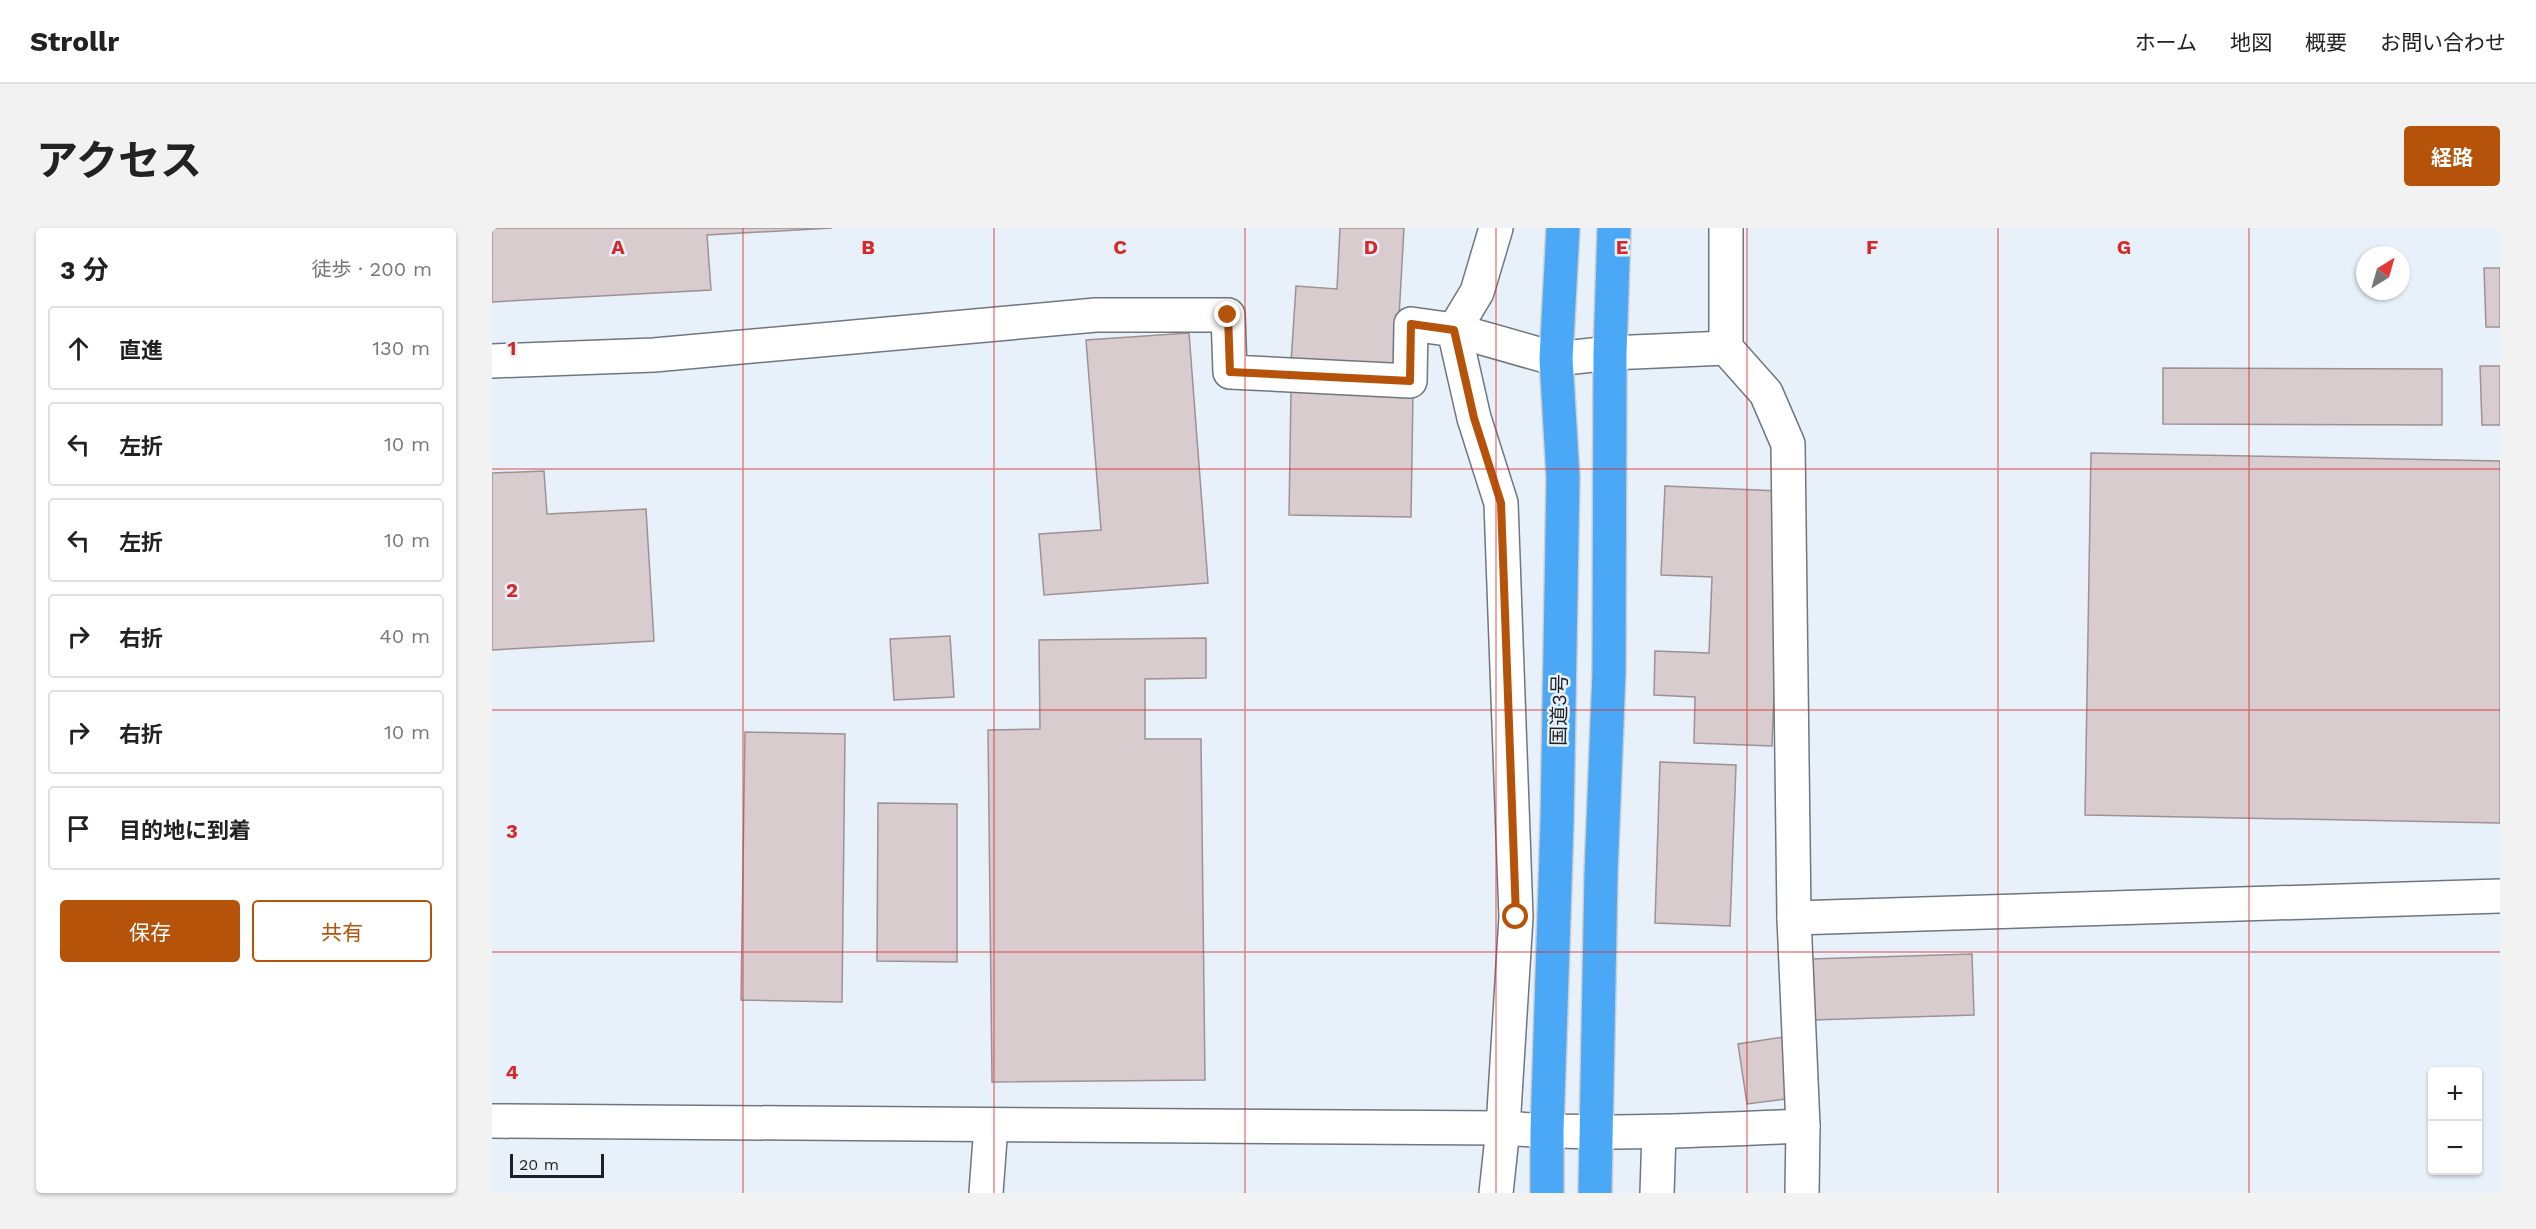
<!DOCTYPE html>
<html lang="ja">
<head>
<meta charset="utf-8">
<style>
  body { margin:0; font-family:"Work Sans","Noto Sans JP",sans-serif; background:#f2f2f2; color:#222 }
  .controls { position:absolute; right:18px; bottom:18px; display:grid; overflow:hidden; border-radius:6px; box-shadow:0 2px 4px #0004 }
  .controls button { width:54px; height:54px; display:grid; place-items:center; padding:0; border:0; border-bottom:2px solid #e0e0e0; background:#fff; color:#222; font:30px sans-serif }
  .compass { position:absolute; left:1864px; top:18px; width:54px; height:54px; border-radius:50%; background:#fff; box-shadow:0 2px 4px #0004; rotate:37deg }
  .scale { position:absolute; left:18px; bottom:15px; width:94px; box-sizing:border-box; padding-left:6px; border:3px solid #1e2124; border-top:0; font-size:16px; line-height:21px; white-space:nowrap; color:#1e2124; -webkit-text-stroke:4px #e8f1f9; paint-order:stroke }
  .stop { position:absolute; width:18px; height:18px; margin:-14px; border:4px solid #b45309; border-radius:50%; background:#fff }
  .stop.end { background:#b45309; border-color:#fff; box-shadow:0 2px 6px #0008 }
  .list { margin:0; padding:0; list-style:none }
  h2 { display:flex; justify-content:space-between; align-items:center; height:78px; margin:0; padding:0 24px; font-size:26px }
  h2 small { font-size:20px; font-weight:400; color:#767676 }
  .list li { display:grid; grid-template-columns:39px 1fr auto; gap:18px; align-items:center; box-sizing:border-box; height:84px; margin:0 12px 12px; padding:0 12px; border:2px solid #e0e0e0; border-radius:6px }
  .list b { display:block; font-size:22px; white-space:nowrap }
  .list em { font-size:20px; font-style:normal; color:#767676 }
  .actions { display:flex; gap:12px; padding:18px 24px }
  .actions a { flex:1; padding:14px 0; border:2px solid #b45309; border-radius:6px; text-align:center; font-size:21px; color:#b45309 }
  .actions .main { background:#b45309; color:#fff }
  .icon { flex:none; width:33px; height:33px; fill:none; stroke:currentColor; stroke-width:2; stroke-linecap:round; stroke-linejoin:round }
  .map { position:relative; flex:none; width:2008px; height:965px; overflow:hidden; border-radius:6px }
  header { display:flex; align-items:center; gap:36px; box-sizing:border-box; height:84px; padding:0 30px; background:#fff; border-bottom:2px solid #e0e0e0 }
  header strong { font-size:28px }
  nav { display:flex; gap:33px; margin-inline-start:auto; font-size:21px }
  .intro { display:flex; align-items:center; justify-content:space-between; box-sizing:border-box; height:144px; padding:0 36px }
  h1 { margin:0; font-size:42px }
  .button { padding:15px 27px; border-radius:6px; background:#b45309; color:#fff; font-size:21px; font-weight:700 }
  main { display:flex; gap:36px; padding:0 36px }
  aside { flex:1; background:#fff; border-radius:6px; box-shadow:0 2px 4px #0004 }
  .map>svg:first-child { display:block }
  .building { fill:#d9ccce; stroke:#9d9193; stroke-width:1.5 }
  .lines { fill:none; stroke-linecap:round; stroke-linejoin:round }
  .minor-casing { stroke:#6f777e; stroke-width:36 }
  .highway-casing { stroke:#cececf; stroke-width:36 }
  .minor { stroke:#fff; stroke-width:33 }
  .highway { stroke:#4ba8f6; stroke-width:33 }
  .route { stroke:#b45309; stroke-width:8 }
  .grid { fill:none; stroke:#d62828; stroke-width:1.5; stroke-opacity:0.55 }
  .labels { text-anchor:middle; stroke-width:5; stroke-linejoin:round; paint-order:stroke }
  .street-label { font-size:20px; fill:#1e2124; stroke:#e8f1f9 }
  .grid-label { font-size:20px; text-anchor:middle; font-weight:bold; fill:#d62828; stroke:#e8f1f9; stroke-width:5; stroke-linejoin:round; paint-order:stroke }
</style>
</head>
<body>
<header>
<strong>Strollr</strong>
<nav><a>ホーム</a><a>地図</a><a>概要</a><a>お問い合わせ</a></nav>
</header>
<div class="intro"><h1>アクセス</h1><a class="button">経路</a></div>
<main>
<aside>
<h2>3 分<small>徒歩 · 200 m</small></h2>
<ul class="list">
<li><svg class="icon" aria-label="ahead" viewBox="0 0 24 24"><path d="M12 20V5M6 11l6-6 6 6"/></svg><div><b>直進</b></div><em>130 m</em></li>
<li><svg class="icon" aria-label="left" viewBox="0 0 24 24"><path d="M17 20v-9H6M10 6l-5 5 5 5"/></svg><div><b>左折</b></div><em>10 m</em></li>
<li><svg class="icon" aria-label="left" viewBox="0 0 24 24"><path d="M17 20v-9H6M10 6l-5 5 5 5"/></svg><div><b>左折</b></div><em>10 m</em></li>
<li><svg class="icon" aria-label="right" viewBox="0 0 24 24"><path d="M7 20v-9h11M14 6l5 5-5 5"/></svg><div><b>右折</b></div><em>40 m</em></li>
<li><svg class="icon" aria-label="right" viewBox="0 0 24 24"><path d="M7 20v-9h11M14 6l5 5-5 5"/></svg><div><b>右折</b></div><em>10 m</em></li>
<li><svg class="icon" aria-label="arrive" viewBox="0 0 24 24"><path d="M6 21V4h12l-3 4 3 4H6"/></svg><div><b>目的地に到着</b></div></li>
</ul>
<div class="actions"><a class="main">保存</a><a>共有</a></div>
</aside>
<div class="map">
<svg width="2008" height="965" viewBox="0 0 2008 965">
  <rect width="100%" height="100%" fill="#e8f1f9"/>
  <g class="building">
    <polygon points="0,0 340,0 215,7 219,62 0,74"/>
    <polygon points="848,0 912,0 904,142 799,135 804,58 845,61"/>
    <polygon points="1992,40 2008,40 2008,99 1994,99"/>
    <polygon points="697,105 716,355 552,367 547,306 609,302 594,112"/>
    <polygon points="1988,138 2008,138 2008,197 1990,197"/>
    <polygon points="1671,140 1950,141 1950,197 1671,196"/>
    <polygon points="799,163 921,165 919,289 797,287"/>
    <polygon points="1599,225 2008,233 2008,595 1593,587"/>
    <polygon points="52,243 55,286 154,281 162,413 0,422 0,245"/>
    <polygon points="1173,258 1290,263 1280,518 1202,515 1203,469 1162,467 1163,423 1217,425 1220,349 1169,347"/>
    <polygon points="458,408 462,469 402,472 398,411"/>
    <polygon points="714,410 714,450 653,451 653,511 709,511 713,852 500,854 496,502 548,501 547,412"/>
    <polygon points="253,504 353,506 350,774 249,772"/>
    <polygon points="1168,534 1244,537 1238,698 1163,695"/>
    <polygon points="386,575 465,576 465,734 385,733"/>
    <polygon points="1480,726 1482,787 1321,792 1319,731"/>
    <polygon points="1292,809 1301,870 1255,876 1246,816"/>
  </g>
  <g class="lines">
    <g class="minor-casing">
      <g id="minor">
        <polyline points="1004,0 985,64 962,102 982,190 1009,275 1024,689 1011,900 1004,965"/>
        <polyline points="1234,0 1234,120 1274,165 1296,216 1302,690 1311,898 1310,965"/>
        <polyline points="0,133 162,127 604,87 736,87 738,144 918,153 919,96 962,102 1064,131 1118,125 1234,120"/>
        <polyline points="1302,690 2008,668"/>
        <path d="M0 893 1011 900C1111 908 1211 902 1311 898"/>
        <polyline points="494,965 499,897"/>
        <polyline points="1165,965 1167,904"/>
      </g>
    </g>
    <g class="highway-casing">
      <g id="highway">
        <polyline points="1055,965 1055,903 1065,594 1071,249 1064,131 1071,0"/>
        <polyline points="1103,965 1109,646 1117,444 1118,125 1122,0"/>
      </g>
    </g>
    <use href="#minor" class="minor"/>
    <use href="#highway" class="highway"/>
  </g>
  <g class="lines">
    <polyline class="route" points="736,87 738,144 918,153 919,96 962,102 982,190 1009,275 1024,689"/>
  </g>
  <path class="grid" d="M251 0V965M502 0V965M753 0V965M1004 0V965M1255 0V965M1506 0V965M1757 0V965M0 241H2008M0 482H2008M0 724H2008"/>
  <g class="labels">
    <g class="street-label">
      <text transform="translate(1067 482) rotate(-89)" y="7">国道3号</text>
    </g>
  </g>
  <g class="grid-label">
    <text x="126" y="26">A</text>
    <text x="376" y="26">B</text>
    <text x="628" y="26">C</text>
    <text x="879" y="26">D</text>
    <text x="1130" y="26">E</text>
    <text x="1380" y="26">F</text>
    <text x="1632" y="26">G</text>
    <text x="20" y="127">1</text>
    <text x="20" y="369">2</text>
    <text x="20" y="610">3</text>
    <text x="20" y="851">4</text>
  </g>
</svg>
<div class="controls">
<button>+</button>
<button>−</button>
</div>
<svg class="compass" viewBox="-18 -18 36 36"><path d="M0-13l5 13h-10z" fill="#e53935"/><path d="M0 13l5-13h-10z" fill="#767676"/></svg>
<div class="scale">20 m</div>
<div class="stop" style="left:1024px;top:689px"></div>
<div class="stop end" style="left:736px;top:87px"></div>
</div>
</main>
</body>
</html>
